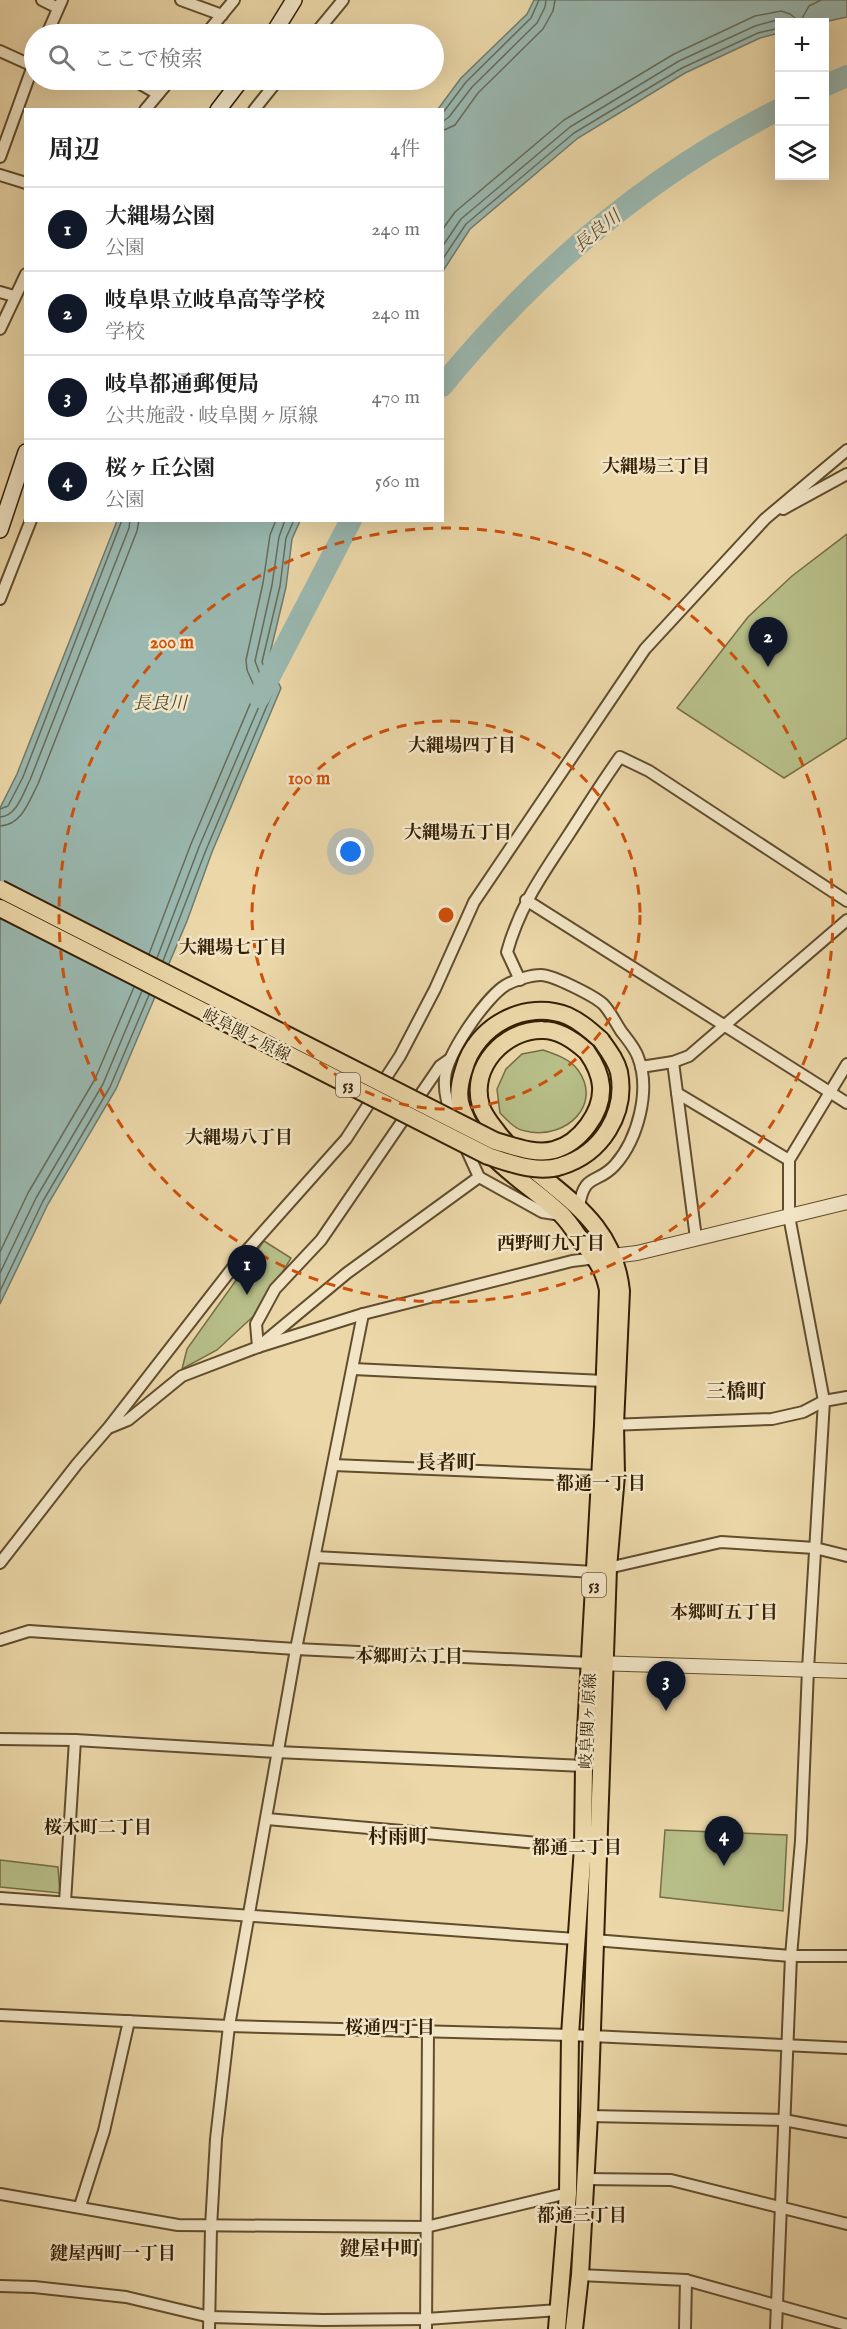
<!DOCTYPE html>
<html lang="ja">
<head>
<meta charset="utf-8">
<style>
  body { margin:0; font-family:"IM FELL English","Noto Serif JP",serif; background:#f6f6f6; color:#222 }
  .controls { position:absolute; right:18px; top:18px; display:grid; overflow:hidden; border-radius:0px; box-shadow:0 6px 24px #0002 }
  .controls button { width:54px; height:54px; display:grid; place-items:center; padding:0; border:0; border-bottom:2px solid #e0e0e0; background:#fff; color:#222; font:30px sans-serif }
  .you { position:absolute; left:351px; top:852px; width:21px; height:21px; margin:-15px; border:4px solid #fff; border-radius:50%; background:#1a73e8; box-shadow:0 0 0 9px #1a73e833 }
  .badge { display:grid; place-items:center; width:39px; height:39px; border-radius:50%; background:#111827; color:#fff; font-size:20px; font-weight:700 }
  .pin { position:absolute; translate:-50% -50px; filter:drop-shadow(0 2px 3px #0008) }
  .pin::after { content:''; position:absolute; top:32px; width:21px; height:18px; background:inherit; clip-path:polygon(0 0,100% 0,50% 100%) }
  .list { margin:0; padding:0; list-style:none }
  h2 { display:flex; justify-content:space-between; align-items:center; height:78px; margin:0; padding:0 24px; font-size:26px }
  h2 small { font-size:20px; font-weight:400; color:#767676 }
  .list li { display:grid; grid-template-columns:39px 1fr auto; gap:18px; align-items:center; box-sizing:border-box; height:84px; padding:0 24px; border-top:2px solid #e0e0e0 }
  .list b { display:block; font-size:22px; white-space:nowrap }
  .list p { margin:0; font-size:20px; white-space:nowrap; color:#767676 }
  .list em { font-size:20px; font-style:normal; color:#767676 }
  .icon { flex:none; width:33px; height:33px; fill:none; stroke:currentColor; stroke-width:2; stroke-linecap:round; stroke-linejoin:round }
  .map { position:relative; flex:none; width:847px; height:2329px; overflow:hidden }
  .search { position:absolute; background:#fff; box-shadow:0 6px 24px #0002; left:24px; top:24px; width:420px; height:66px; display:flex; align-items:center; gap:15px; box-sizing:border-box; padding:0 21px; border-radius:33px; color:#767676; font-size:22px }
  .panel { position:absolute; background:#fff; box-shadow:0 6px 24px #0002; left:24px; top:108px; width:420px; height:414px; border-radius:0px }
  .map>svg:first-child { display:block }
  .green { fill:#b7be88; stroke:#756e46; stroke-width:1.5 }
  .water { fill:#9ab8b0; stroke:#717b6c; stroke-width:1.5 }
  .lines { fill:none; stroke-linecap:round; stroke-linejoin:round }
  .shore { stroke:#666c5a; stroke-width:1.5 }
  .river { stroke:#9ab8b0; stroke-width:22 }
  .minor-casing { stroke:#614d2e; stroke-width:14 }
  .tertiary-casing { stroke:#614d2e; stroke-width:16 }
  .secondary-casing { stroke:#331f05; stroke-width:18 }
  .primary-casing { stroke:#331f05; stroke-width:20 }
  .minor { stroke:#f2e5c6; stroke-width:10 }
  .tertiary { stroke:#f2e5c6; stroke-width:14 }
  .secondary { stroke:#f2e5c6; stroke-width:15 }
  .primary { stroke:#ebd7a8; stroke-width:16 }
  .primary-bridge-casing { stroke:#331f05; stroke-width:20; stroke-linecap:butt }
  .primary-bridge { stroke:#ebd7a8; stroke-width:16 }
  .ring { fill:none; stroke:#cd500b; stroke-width:3; stroke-dasharray:10 8 }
  .labels { text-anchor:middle; stroke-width:5; stroke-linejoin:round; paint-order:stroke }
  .shield { fill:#f2e5c6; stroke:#6c5a3f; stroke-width:1.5 }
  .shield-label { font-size:15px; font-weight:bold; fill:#331f05 }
  .street-label { font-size:16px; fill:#331f05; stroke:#f2e5c6 }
  .water-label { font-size:18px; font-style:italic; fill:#524d38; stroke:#f2e5c6 }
  .neighbourhood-label { font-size:18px; font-weight:bold; fill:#331f05; stroke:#f2e5c6 }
  .quarter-label { font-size:20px; font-weight:bold; fill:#331f05; stroke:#f2e5c6 }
  .centre { fill:#cd500b; stroke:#f2e5c6; stroke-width:3 }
  .ring-label { font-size:18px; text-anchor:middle; font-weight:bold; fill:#cd500b; stroke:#f2e5c6; stroke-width:5; stroke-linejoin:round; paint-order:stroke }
</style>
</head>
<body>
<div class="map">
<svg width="847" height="2329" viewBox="0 0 847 2329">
  <rect width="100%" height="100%" fill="#ebd7a8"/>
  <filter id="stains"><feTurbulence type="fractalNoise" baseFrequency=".00333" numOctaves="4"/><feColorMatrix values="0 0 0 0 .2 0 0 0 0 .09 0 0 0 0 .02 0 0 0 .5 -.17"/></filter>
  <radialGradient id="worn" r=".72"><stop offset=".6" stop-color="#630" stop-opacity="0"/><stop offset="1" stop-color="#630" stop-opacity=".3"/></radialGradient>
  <g class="green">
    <polygon points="847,534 847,738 784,778 677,708 748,617 792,576"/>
    <path d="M543 1050C555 1054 570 1059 578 1070 603 1105 566 1138 530 1132 526 1131 521 1131 517 1128 511 1125 505 1118 500 1113L497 1089 506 1069 522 1054Z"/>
    <polygon points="264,1241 291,1258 259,1311 217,1350 182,1369 187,1349"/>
    <polygon points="665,1830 787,1835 783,1911 660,1897"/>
    <polygon points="0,1860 58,1867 60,1893 0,1887"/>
  </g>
  <g class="water">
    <polygon points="534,0 847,0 847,17 824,22 780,22 779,33 760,38 685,73 578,138 470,229 443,271 442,110 438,109 461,78 527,14"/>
    <polygon points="117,521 300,521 292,539 286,587 268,662 281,688 212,852 187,921 116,1089 48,1204 0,1304 0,808 17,774"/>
  </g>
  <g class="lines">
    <g class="shore">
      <polyline points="442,114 466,82 531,18 539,0"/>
      <polyline points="442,122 449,117 472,87 537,23 545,7 546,0"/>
      <polyline points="442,131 455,125 478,93 543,29 553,11 555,0"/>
      <polyline points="442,230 455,212 564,120 674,54 755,16 781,11 790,14 800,22 809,6 821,0"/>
      <polyline points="442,247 461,219 570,127 679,61 755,26 777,20 786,22"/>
      <polyline points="442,260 466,224 574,133 682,68 758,33 780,28"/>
      <polyline points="0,809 8,806 23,777 122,520"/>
      <path d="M0 817C17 816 23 793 30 780L129 528 130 520"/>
      <path d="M0 826C22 825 29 801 38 784L137 531 139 520"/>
      <polyline points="149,954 191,844 256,690 247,670 246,660 263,583 270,535 276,520"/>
      <polyline points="157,958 199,847 266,690 255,661 272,585 279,537 285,520"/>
      <polyline points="163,961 206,850 274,689 262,662 280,586 286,538 294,520"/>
      <polyline points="0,1252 28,1193 95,1079 134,987"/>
      <polyline points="0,1273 36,1198 103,1084 142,991"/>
      <polyline points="0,1291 43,1201 110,1087 149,995"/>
    </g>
    <g class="river">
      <polyline points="824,86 847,76"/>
      <path d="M442 386C535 272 648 175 780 109"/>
      <polyline points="259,697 351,520"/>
    </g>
    <g class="minor-casing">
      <g id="minor">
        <polyline points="42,0 58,8"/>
        <polyline points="181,0 222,15"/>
        <polyline points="47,34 62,0"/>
        <polyline points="206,34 234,0"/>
        <polyline points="315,34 343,0"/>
        <polyline points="0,51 33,66"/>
        <polyline points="133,80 158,94"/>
        <polyline points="145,110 170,80"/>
        <polyline points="254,110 278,80"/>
        <polyline points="0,157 34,63"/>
        <polyline points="0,175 26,183"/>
        <polyline points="0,292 14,296"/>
        <polyline points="0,329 26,274"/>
        <polyline points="783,509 847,474"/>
        <polyline points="0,599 31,520"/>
        <polyline points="526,900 847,1103"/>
        <path d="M520 980 507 952C520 905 543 874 569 834 586 808 602 782 620 757L649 771 847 901"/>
        <polyline points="673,1062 696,1238"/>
        <polyline points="641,1067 673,1062 689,1056 847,920"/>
        <polyline points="677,1093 789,1160"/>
        <path d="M453 1119C448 1107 444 1092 445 1079 445 1056 486 997 506 985 515 980 531 975 541 975 553 975 594 996 603 1004 610 1011 615 1022 621 1031 627 1039 635 1048 638 1057 651 1090 638 1139 615 1165 597 1185 584 1172 579 1207"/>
        <polyline points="479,1177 542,1212 561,1215"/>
        <polyline points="258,1347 347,1273 479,1177 464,1144"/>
        <polyline points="258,1347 256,1324 275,1289 321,1240 440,1066 450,1059"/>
        <polyline points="353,1369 604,1381"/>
        <polyline points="609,1425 772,1419 803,1412 824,1401 847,1397"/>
        <polyline points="111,1427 128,1420 182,1376 258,1347 363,1314 572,1261 596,1258"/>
        <polyline points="333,1465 599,1476"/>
        <polyline points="315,1557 595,1572"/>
        <polyline points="0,1563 77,1464 109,1427 241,1257 346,1139 400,1056 435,989 474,902 645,649 765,519 847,450"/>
        <polyline points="608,1568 721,1542 815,1548 847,1556"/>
        <polyline points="0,1640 29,1631 296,1649 590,1663"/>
        <polyline points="0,1739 75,1740 277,1752 584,1766"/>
        <polyline points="267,1819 583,1847"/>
        <polyline points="0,1898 576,1939"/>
        <polyline points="65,1902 75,1740"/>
        <polyline points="594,1940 791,1956 847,1956"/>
        <polyline points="0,2015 229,2026 570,2035 847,2048"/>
        <polyline points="589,2116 784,2120 847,2132"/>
        <polyline points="584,2179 671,2180 847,2224"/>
        <polyline points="0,2194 178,2225 426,2227 568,2193"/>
        <polyline points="80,2206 104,2131 129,2021"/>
        <polyline points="580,2275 686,2280 847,2325"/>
        <polyline points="0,2286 34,2287 126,2297 210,2317 323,2320 426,2319 559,2310"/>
        <polyline points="209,2329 211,2227 216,2139 229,2026 296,1649 363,1314"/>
        <polyline points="426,2329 428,2031"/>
        <polyline points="685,2329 686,2280"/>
        <polyline points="776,2329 791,1956 801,1841 808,1669 824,1401 789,1216 789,1160 847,1064"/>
      </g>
    </g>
    <g class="tertiary-casing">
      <g id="tertiary">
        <polyline points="604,1257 637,1253 847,1202"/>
        <polyline points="595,1663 847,1671"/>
      </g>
    </g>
    <g class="secondary-casing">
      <g id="secondary">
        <polyline points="273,34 294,0"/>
        <polyline points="218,110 241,80"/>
        <polyline points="0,530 26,452"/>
      </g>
    </g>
    <g class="primary-casing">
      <g id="primary">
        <path d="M557 2329 568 2193 570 2035 583 1847 584 1766 603 1425 608 1290C604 1269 596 1259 583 1243 576 1233 569 1222 561 1214 525 1180 481 1160 462 1109 457 1097 460 1081 464 1069 476 1026 525 999 568 1016 581 1022 591 1031 601 1040"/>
        <path d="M574 2329 580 2275 589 2116 608 1568 616 1475 615 1425 621 1291C612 1207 542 1191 498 1133 492 1125 484 1116 481 1106 469 1067 505 1029 543 1030 560 1030 575 1041 587 1052"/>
      </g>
    </g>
    <use href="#minor" class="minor"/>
    <use href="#tertiary" class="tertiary"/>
    <use href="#secondary" class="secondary"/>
    <use href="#primary" class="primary"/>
    <g class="primary-bridge-casing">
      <g id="primary-bridge">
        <path d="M0 889 495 1141C513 1146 535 1155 554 1150 580 1143 603 1112 601 1086 600 1073 594 1062 587 1052"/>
        <path d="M0 908 488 1156C510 1163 537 1174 561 1166 601 1154 627 1114 619 1072 616 1060 608 1050 601 1040"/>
      </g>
    </g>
    <use href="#primary-bridge" class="primary-bridge"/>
  </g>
  <g class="ring">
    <circle cx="446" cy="915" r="194"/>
    <circle cx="446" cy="915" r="387"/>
  </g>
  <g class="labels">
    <g class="shield">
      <rect x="336" y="1073" width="24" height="24" rx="4.5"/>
      <rect x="582" y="1573" width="24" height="24" rx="4.5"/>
    </g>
    <g class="shield-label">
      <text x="348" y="1090">53</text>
      <text x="594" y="1590">53</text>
    </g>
    <g class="street-label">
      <text transform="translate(247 1034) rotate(27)" y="6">岐阜関ヶ原線</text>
      <text transform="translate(587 1721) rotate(-87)" y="6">岐阜関ヶ原線</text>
    </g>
    <g class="water-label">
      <text transform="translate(597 231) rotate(-39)" y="6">長良川</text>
      <text x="160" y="709">長良川</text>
    </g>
    <g class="neighbourhood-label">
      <text x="656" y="472">大縄場三丁目</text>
      <text x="462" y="751">大縄場四丁目</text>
      <text x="458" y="838">大縄場五丁目</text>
      <text x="233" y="953">大縄場七丁目</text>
      <text x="239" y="1143">大縄場八丁目</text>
      <text x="551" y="1249">西野町九丁目</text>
      <text x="601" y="1489">都通一丁目</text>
      <text x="724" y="1618">本郷町五丁目</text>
      <text x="409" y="1662">本郷町六丁目</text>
      <text x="98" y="1833">桜木町二丁目</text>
      <text x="577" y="1853">都通二丁目</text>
      <text x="390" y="2033">桜通四丁目</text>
      <text x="582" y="2221">都通三丁目</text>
      <text x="113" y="2259">鍵屋西町一丁目</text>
    </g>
    <g class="quarter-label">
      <text x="736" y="1398">三橋町</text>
      <text x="446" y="1469">長者町</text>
      <text x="398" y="1843">村雨町</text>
      <text x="380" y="2255">鍵屋中町</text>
    </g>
  </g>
  <circle cx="446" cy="915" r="9" class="centre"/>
  <g class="ring-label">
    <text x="172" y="648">200 m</text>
    <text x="309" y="784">100 m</text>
  </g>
  <rect width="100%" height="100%" filter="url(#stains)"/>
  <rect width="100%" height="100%" fill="url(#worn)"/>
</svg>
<div class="controls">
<button>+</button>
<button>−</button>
<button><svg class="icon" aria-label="layers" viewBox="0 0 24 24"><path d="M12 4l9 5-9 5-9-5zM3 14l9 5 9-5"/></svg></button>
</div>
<div class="you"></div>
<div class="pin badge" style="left:247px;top:1295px">1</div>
<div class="pin badge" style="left:768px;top:667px">2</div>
<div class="pin badge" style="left:666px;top:1711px">3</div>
<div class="pin badge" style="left:724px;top:1866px">4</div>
<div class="search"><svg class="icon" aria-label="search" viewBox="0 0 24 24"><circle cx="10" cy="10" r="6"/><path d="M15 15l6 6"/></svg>ここで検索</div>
<section class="panel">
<h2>周辺<small>4件</small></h2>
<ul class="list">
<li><span class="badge">1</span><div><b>大縄場公園</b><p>公園</p></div><em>240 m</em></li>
<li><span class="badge">2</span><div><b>岐阜県立岐阜高等学校</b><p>学校</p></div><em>240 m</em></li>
<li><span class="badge">3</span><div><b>岐阜都通郵便局</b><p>公共施設 · 岐阜関ヶ原線</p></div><em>470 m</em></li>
<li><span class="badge">4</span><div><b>桜ヶ丘公園</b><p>公園</p></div><em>560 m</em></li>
</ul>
</section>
</div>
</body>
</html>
